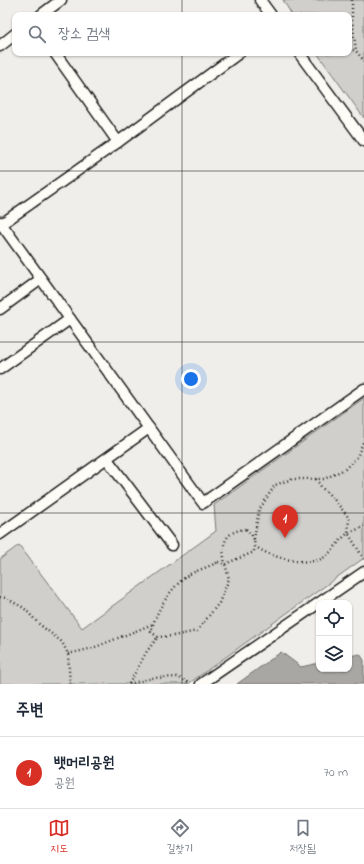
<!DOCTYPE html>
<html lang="ko">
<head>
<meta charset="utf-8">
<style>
  body { margin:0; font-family:"Indie Flower","Poor Story",sans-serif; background:#f2f2f3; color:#1f2937 }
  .controls { position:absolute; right:12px; bottom:12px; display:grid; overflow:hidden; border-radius:8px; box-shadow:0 1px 3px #0004 }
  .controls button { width:36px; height:36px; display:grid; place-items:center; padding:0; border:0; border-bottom:1px solid #e0e1e3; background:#fff; color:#1f2937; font:20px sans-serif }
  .you { position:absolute; left:191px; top:379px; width:14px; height:14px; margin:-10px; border:3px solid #fff; border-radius:50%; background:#1a73e8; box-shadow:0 0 0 6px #1a73e833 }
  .badge { display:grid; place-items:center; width:26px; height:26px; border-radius:50%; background:#d93025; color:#fff; font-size:13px; font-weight:700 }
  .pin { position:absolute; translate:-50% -33px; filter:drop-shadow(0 1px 2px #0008) }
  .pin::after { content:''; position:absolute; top:21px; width:14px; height:12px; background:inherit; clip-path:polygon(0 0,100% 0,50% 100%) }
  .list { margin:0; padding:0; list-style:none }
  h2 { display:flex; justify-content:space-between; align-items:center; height:52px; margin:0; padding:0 16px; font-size:17px }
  h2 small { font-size:13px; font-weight:400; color:#747a83 }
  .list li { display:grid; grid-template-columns:26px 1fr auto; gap:12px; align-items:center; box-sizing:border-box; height:72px; padding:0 16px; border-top:1px solid #e0e1e3 }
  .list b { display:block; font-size:15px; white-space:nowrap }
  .list p { margin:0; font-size:13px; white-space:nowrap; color:#747a83 }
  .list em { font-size:13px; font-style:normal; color:#747a83 }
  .icon { flex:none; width:22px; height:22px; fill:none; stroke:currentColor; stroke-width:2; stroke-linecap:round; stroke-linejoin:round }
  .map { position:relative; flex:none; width:364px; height:684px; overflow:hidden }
  .search { position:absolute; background:#fff; box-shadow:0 1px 3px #0004; left:12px; right:12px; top:12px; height:44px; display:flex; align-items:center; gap:10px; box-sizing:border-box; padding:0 14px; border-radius:8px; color:#747a83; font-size:15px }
  .sheet { height:124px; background:#fff }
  nav { display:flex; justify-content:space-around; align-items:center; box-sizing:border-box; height:56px; border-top:1px solid #e0e1e3; background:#fff; font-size:11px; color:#747a83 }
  nav a { display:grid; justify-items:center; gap:2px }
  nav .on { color:#d93025 }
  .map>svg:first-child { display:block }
  .green { fill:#d0cfcc; stroke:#767674 }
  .water { fill:#a8a7a3; stroke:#706f6d }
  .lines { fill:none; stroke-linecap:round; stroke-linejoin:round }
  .service-casing { stroke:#1c1c1c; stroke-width:13 }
  .path { stroke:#1c1c1c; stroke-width:2.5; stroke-dasharray:1 3; stroke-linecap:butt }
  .service { stroke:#fdfcf7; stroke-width:10 }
  .grid { fill:none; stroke:#1c1c1c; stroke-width:1; stroke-opacity:0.55 }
</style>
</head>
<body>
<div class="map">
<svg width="364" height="684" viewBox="0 0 364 684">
  <rect width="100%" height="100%" fill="#f0eeea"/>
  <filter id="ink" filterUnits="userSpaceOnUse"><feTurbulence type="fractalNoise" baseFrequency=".025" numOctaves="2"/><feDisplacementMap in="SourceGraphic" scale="8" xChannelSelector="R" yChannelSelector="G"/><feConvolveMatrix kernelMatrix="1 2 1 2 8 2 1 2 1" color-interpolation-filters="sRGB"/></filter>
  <g filter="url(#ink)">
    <g class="green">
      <polygon points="283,0 364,0 364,118 317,53 349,53 349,15 292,15"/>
      <polygon points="364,398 364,558 188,684 0,684 0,559 19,545 82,628 216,531 214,505"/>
    </g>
    <polygon class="water" points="281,652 301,667 319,663 319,669 349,669 349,656 360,654 364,660 364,684 237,684"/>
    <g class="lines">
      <g class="service-casing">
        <g id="service">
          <polyline points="260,0 271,15"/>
          <polyline points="41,15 61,0"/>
          <polyline points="0,46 15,34"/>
          <polyline points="55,53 118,142"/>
          <polyline points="299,53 364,141"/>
          <polyline points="0,222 203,503 364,389"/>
          <polyline points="0,225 118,142 239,53"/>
          <polyline points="0,309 41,279"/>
          <polyline points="0,369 70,319"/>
          <polyline points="107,459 172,545"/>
          <polyline points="0,534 149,428"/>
          <polyline points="201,684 364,572"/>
        </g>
      </g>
      <g class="path">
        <polyline points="352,0 352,19 356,51 364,61"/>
        <polyline points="349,49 356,51"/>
        <polyline points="316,479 322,488 332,497 349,518 348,533 364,559"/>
        <path d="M246 529C255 538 255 540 254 552L225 564C221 545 224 531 246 529Z"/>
        <polyline points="254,539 259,510 275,485 292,479 324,479 345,469 357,457 364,440"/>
        <path d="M255 546C268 557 307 567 323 558 333 552 338 541 347 534 352 530 359 530 364 526"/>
        <path d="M218 562 225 564 229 579 219 603 197 631 173 636 158 637 151 632C155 613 170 588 187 576 194 571 209 567 218 562Z"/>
        <polyline points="0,597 6,598 24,608 39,624 62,642 68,654 70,684"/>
        <polyline points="68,654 93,648 153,624"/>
        <polyline points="129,684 153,678 178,677 189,683"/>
        <polyline points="129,684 147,651 158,637"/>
      </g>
      <use href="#service" class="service"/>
    </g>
  </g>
  <path class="grid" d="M182 0V15M182 53V684M0 171H364M0 342H364M0 513H364"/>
</svg>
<div class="controls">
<button><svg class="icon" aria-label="locate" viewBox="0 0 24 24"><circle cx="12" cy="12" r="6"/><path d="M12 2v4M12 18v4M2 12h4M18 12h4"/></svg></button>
<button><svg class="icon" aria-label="layers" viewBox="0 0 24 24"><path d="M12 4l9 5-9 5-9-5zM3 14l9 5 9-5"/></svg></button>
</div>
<div class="you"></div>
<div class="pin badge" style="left:285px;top:538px">1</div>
<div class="search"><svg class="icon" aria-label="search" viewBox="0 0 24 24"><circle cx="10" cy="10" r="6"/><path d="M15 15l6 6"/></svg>장소 검색</div>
</div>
<section class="sheet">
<h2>주변<small></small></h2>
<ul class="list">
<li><span class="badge">1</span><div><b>뱃머리공원</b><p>공원</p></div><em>70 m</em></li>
</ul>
</section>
<nav>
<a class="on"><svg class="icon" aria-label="map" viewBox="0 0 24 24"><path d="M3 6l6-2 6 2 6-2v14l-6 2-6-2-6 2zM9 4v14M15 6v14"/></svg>지도</a>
<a><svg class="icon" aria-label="directions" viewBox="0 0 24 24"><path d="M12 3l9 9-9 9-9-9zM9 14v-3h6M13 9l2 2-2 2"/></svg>길찾기</a>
<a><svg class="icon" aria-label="saved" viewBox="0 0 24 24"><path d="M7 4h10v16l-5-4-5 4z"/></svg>저장됨</a>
</nav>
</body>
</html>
